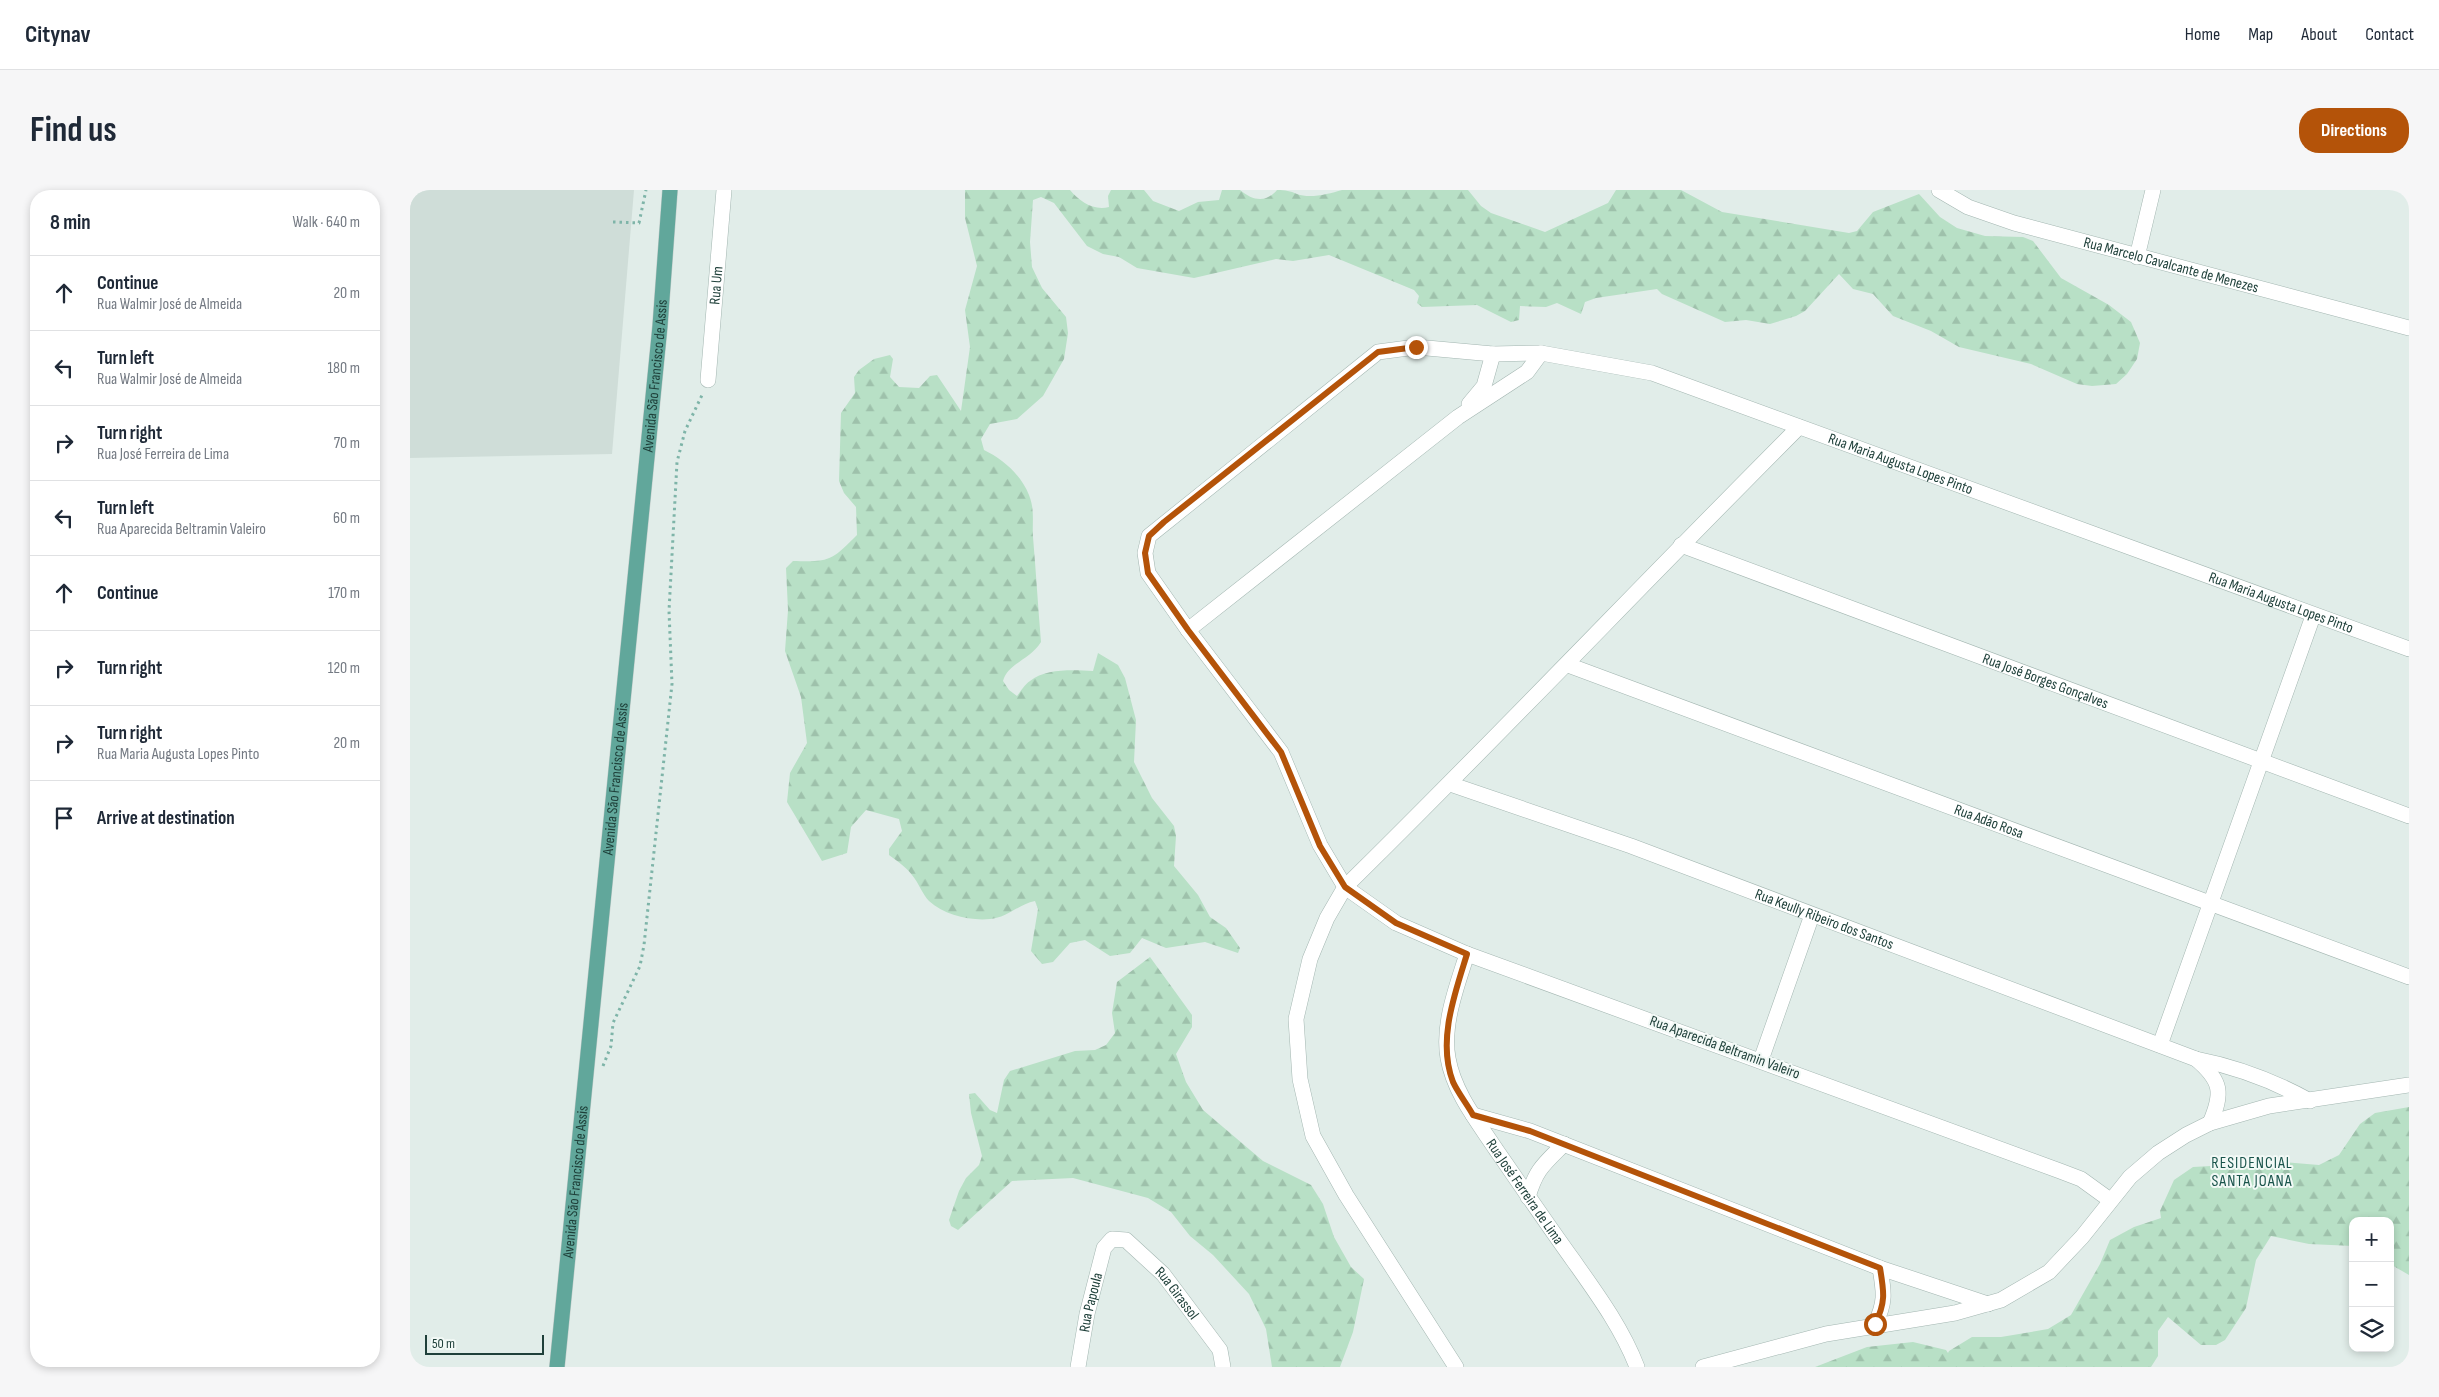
<!DOCTYPE html>
<html lang="en">
<head>
<meta charset="utf-8">
<style>
  body { margin:0; font-family:"Sofia Sans Condensed",sans-serif; background:#f6f6f7; color:#1f2937 }
  .controls { position:absolute; right:15px; bottom:15px; display:grid; overflow:hidden; border-radius:10px; box-shadow:0 2px 8px #0003 }
  .controls button { width:45px; height:45px; display:grid; place-items:center; padding:0; border:0; border-bottom:1px solid #e0e1e3; background:#fff; color:#1f2937; font:25px sans-serif }
  .scale { position:absolute; left:15px; bottom:12px; width:119px; box-sizing:border-box; padding-left:5px; border:2px solid #1f403a; border-top:0; font-size:14px; line-height:18px; white-space:nowrap; color:#1f403a; -webkit-text-stroke:4px #f2f9f6; paint-order:stroke }
  .stop { position:absolute; width:15px; height:15px; margin:-11px; border:4px solid #b45309; border-radius:50%; background:#fff }
  .stop.end { background:#b45309; border-color:#fff; box-shadow:0 1px 5px #0008 }
  .list { margin:0; padding:0; list-style:none }
  h2 { display:flex; justify-content:space-between; align-items:center; height:65px; margin:0; padding:0 20px; font-size:21px }
  h2 small { font-size:16px; font-weight:400; color:#747a83 }
  .list li { display:grid; grid-template-columns:32px 1fr auto; gap:15px; align-items:center; box-sizing:border-box; height:75px; padding:0 20px; border-top:1px solid #e0e1e3 }
  .list b { display:block; font-size:19px; white-space:nowrap }
  .list p { margin:0; font-size:16px; white-space:nowrap; color:#747a83 }
  .list em { font-size:16px; font-style:normal; color:#747a83 }
  .icon { flex:none; width:28px; height:28px; fill:none; stroke:currentColor; stroke-width:2; stroke-linecap:round; stroke-linejoin:round }
  .map { position:relative; flex:none; width:1999px; height:1177px; overflow:hidden; border-radius:20px }
  header { display:flex; align-items:center; gap:30px; box-sizing:border-box; height:70px; padding:0 25px; background:#fff; border-bottom:1px solid #e0e1e3 }
  header strong { font-size:24px }
  nav { display:flex; gap:28px; margin-inline-start:auto; font-size:18px }
  .intro { display:flex; align-items:center; justify-content:space-between; box-sizing:border-box; height:120px; padding:0 30px }
  h1 { margin:0; font-size:35px }
  .button { padding:12px 22px; border-radius:20px; background:#b45309; color:#fff; font-size:18px; font-weight:700 }
  main { display:flex; gap:30px; padding:0 30px }
  aside { flex:1; background:#fff; border-radius:20px; box-shadow:0 2px 8px #0003 }
  .map>svg:first-child { display:block }
  .built { fill:#cfddd8 }
  .forest { fill:url(#forest-firs) }
  .lines { fill:none; stroke-linecap:round; stroke-linejoin:round }
  .minor-casing { stroke:#a3b6b1; stroke-width:16 }
  .primary-casing { stroke:#c0cac8; stroke-width:16 }
  .path { stroke:#7eb4a8; stroke-width:3; stroke-dasharray:2.5 4; stroke-linecap:butt }
  .minor { stroke:#fff; stroke-width:15 }
  .primary { stroke:#61a79b; stroke-width:15 }
  .route { stroke:#b45309; stroke-width:6 }
  .labels { text-anchor:middle; stroke-width:4; stroke-linejoin:round; paint-order:stroke }
  .street-label { font-size:15px; fill:#1f403a; stroke:#f2f9f6 }
  .neighbourhood-label { font-size:16px; letter-spacing:1px; fill:#19544b; stroke:#f2f9f6 }
</style>
</head>
<body>
<header>
<strong>Citynav</strong>
<nav><a>Home</a><a>Map</a><a>About</a><a>Contact</a></nav>
</header>
<div class="intro"><h1>Find us</h1><a class="button">Directions</a></div>
<main>
<aside>
<h2>8 min<small>Walk · 640 m</small></h2>
<ul class="list">
<li><svg class="icon" aria-label="ahead" viewBox="0 0 24 24"><path d="M12 20V5M6 11l6-6 6 6"/></svg><div><b>Continue</b><p>Rua Walmir José de Almeida</p></div><em>20 m</em></li>
<li><svg class="icon" aria-label="left" viewBox="0 0 24 24"><path d="M17 20v-9H6M10 6l-5 5 5 5"/></svg><div><b>Turn left</b><p>Rua Walmir José de Almeida</p></div><em>180 m</em></li>
<li><svg class="icon" aria-label="right" viewBox="0 0 24 24"><path d="M7 20v-9h11M14 6l5 5-5 5"/></svg><div><b>Turn right</b><p>Rua José Ferreira de Lima</p></div><em>70 m</em></li>
<li><svg class="icon" aria-label="left" viewBox="0 0 24 24"><path d="M17 20v-9H6M10 6l-5 5 5 5"/></svg><div><b>Turn left</b><p>Rua Aparecida Beltramin Valeiro</p></div><em>60 m</em></li>
<li><svg class="icon" aria-label="ahead" viewBox="0 0 24 24"><path d="M12 20V5M6 11l6-6 6 6"/></svg><div><b>Continue</b></div><em>170 m</em></li>
<li><svg class="icon" aria-label="right" viewBox="0 0 24 24"><path d="M7 20v-9h11M14 6l5 5-5 5"/></svg><div><b>Turn right</b></div><em>120 m</em></li>
<li><svg class="icon" aria-label="right" viewBox="0 0 24 24"><path d="M7 20v-9h11M14 6l5 5-5 5"/></svg><div><b>Turn right</b><p>Rua Maria Augusta Lopes Pinto</p></div><em>20 m</em></li>
<li><svg class="icon" aria-label="arrive" viewBox="0 0 24 24"><path d="M6 21V4h12l-3 4 3 4H6"/></svg><div><b>Arrive at destination</b></div></li>
</ul>
</aside>
<div class="map">
<svg width="1999" height="1177" viewBox="0 0 1999 1177">
  <defs>
    <pattern id="forest-firs" width="22" height="20" patternUnits="userSpaceOnUse" patternTransform="scale(1.25)"><rect width="22" height="20" fill="#b8e0c6"/><path d="M5 1l3.5 6h-7zM16 11l3.5 6h-7z" fill="#9ec1ab"/></pattern>
  </defs>
  <rect width="100%" height="100%" fill="#e1ede9"/>
  <polygon class="built" points="0,0 224,0 202,264 0,268"/>
  <g class="forest">
    <path d="M555 0H660C670 12 684 21 699 17L698 6 701 0H734L743 11 769 21 788 12 809 10 812 0H830C843 11 856 13 867 0 876 0 880 1 887 4 900 9 918 4 932 0H1058L1071 16 1081 23 1135 42 1198 13 1206 0H1271L1312 22 1439 43 1447 41 1463 22 1509 4 1530 27 1547 38 1575 46 1613 47 1623 51 1651 88 1699 115 1721 132 1730 153 1727 169 1717 184 1706 194 1682 196 1667 194 1621 174 1549 157 1521 141 1483 126 1463 104 1443 99 1429 84 1395 121 1386 126 1360 134 1336 130 1315 132 1252 104 1247 99 1186 108 1175 112 1171 124 1147 113 1136 117 1110 116 1109 130 1101 132 1067 115 1012 117 1007 113 1009 106 1004 100 919 65 883 71 866 69 784 88 727 78 709 67 693 64 677 56 644 13 631 7 623 10 620 52 622 77 632 98 656 127 658 143 654 169 633 206 607 229 580 234 571 249 574 260C593 269 611 285 619 305 625 320 622 332 623 347 626 382 628 417 631 452 620 470 598 473 593 491L599 500 607 506C611 501 615 494 620 491 636 478 664 480 683 481L688 463 708 475 715 488 726 530 724 572 742 608 764 636 766 646 764 676 788 705 800 727 816 738 830 758 828 763 795 752 756 758 732 748 720 763 700 766 675 750 660 753 643 772 632 774 621 761 628 719 625 711C609 714 597 728 580 729 560 731 534 725 519 711 512 704 509 693 502 685 496 677 487 671 479 665V659L492 641 489 629 456 620 441 637 437 663 412 671 377 612 380 583 397 553 391 507 375 461 378 420 376 378 383 371C420 372 421 371 447 345L446 317 434 303 429 291 431 223 445 203 444 187 449 180 464 169 480 165 483 169 480 187 489 197 509 198 520 186 527 185 551 221 560 157 555 120 567 76 555 28Z"/>
    <polygon points="740,767 782,825 782,837 766,864 776,892 793,920 853,971 901,995 913,1014 924,1047 941,1077 954,1089 943,1142 930,1177 862,1177 856,1139 839,1104 803,1065 780,1046 761,1022 738,1008 663,988 602,991 548,1040 541,1036 539,1030 549,1001 556,988 569,975 572,966 561,923 559,904 565,903 580,920 587,923 594,890 600,881 665,861 685,860 696,855 705,843 702,823 707,792"/>
    <polygon points="1999,917 1999,1085 1980,1074 1980,1031 1943,1031 1943,1056 1899,1054 1861,1046 1846,1070 1836,1118 1815,1150 1806,1155 1791,1155 1758,1127 1748,1141 1748,1166 1741,1177 1405,1177 1457,1157 1503,1152 1536,1160 1538,1163 1539,1161 1562,1147 1591,1147 1638,1139 1661,1125 1690,1074 1700,1050 1724,1037 1751,1028 1750,1021 1764,990 1783,977 1873,972 1909,975 1929,965 1950,934 1965,923"/>
  </g>
  <g class="lines">
    <g class="minor-casing">
      <g id="minor">
        <path id="s1" d="M1529 0 1558 17 1604 33 1999 138"/>
        <polyline points="1727,67 1743,0"/>
        <path id="s2" d="M298 190 314 0"/>
        <polyline points="1059,214 1074,196 1083,164"/>
        <path id="s3" d="M1271 355 1999 626"/>
        <polyline points="778,440 1048,227 1117,182 1131,163"/>
        <path id="s4" d="M1158 475 1999 787"/>
        <path id="s5" d="M1040 594 1221 656 1786 869C1827 877 1864 891 1900 911"/>
        <path id="s6" d="M1057 764C1047 796 1032 834 1038 868 1044 903 1068 932 1087 961 1112 997 1137 1034 1163 1070 1187 1104 1212 1138 1227 1177"/>
        <polyline points="1750,855 1903,426"/>
        <path d="M1786 869C1812 891 1813 903 1800 933"/>
        <polyline points="1351,870 1402,725"/>
        <polyline points="1063,925 1120,941 1470,1078 1578,1114"/>
        <path d="M1118 1007C1126 979 1134 974 1154 954"/>
        <path id="s7" d="M1700 1010 1671 989 1650 981 1057 764 986 733 935 697 910 655 871 562 778 440 738 383 735 363 739 346 968 162 1006 157 1083 164 1131 163 1242 183 1999 459"/>
        <path d="M1465 1134C1476 1112 1474 1102 1470 1078"/>
        <path id="s8" d="M668 1177 677 1124 694 1058 702 1049 716 1050 753 1084 810 1160 813 1177"/>
        <path d="M1046 1177 936 1005 903 946 890 889 886 829 900 769 917 728 935 697C1089 546 1237 389 1389 237"/>
        <polyline points="1293,1177 1416,1144 1545,1123 1591,1110 1639,1082 1672,1047 1720,987 1748,963 1776,945 1800,933 1859,916 1999,895"/>
      </g>
    </g>
    <g class="primary-casing">
      <g id="primary">
        <path id="s9" d="M147 1177 250 136 260 0"/>
      </g>
    </g>
    <g class="path">
      <polyline points="203,32 229,33 236,0"/>
      <polyline points="193,876 201,856 203,833 230,776 234,755 262,494 259,421 267,272 275,241 293,203"/>
    </g>
    <use href="#minor" class="minor"/>
    <use href="#primary" class="primary"/>
  </g>
  <g class="lines">
    <path class="route" d="M1006 157 968 162 754 332 739 346 735 363 738 383 778 440 871 562 910 656 935 697 986 733 1057 764C1045 803 1027 851 1043 892 1048 903 1057 914 1063 925L1120 941 1470 1078C1474 1102 1476 1112 1465 1134"/>
  </g>
  <g class="labels">
    <g class="street-label">
      <text dy="5" stroke="none"><textPath href="#s1" startOffset="245">Rua Marcelo Cavalcante de Menezes</textPath></text>
      <text dy="5" stroke="none"><textPath href="#s2" startOffset="95">Rua Um</textPath></text>
      <text dy="5" stroke="none"><textPath href="#s9" startOffset="996">Avenida São Francisco de Assis</textPath></text>
      <text dy="5" stroke="none"><textPath href="#s7" startOffset="2075">Rua Maria Augusta Lopes Pinto</textPath></text>
      <text dy="5" stroke="none"><textPath href="#s7" startOffset="2480">Rua Maria Augusta Lopes Pinto</textPath></text>
      <text dy="5" stroke="none"><textPath href="#s3" startOffset="389">Rua José Borges Gonçalves</textPath></text>
      <text dy="5" stroke="none"><textPath href="#s9" startOffset="591">Avenida São Francisco de Assis</textPath></text>
      <text dy="5" stroke="none"><textPath href="#s4" startOffset="449">Rua Adão Rosa</textPath></text>
      <text dy="5" stroke="none"><textPath href="#s5" startOffset="398">Rua Keully Ribeiro dos Santos</textPath></text>
      <text transform="translate(1315 857) rotate(20)" y="5">Rua Aparecida Beltramin Valeiro</text>
      <text dy="5" stroke="none"><textPath href="#s9" startOffset="186">Avenida São Francisco de Assis</textPath></text>
      <text dy="5" stroke="none"><textPath href="#s6" startOffset="262">Rua José Ferreira de Lima</textPath></text>
      <text dy="5" stroke="none"><textPath href="#s8" startOffset="222">Rua Girassol</textPath></text>
      <text dy="5" stroke="none"><textPath href="#s8" startOffset="66">Rua Papoula</textPath></text>
    </g>
    <g class="neighbourhood-label">
      <text x="1842" y="978">RESIDENCIAL<tspan x="1842" dy="18">SANTA JOANA</tspan></text>
    </g>
  </g>
</svg>
<div class="controls">
<button>+</button>
<button>−</button>
<button><svg class="icon" aria-label="layers" viewBox="0 0 24 24"><path d="M12 4l9 5-9 5-9-5zM3 14l9 5 9-5"/></svg></button>
</div>
<div class="scale">50 m</div>
<div class="stop" style="left:1465px;top:1134px"></div>
<div class="stop end" style="left:1006px;top:157px"></div>
</div>
</main>
</body>
</html>
